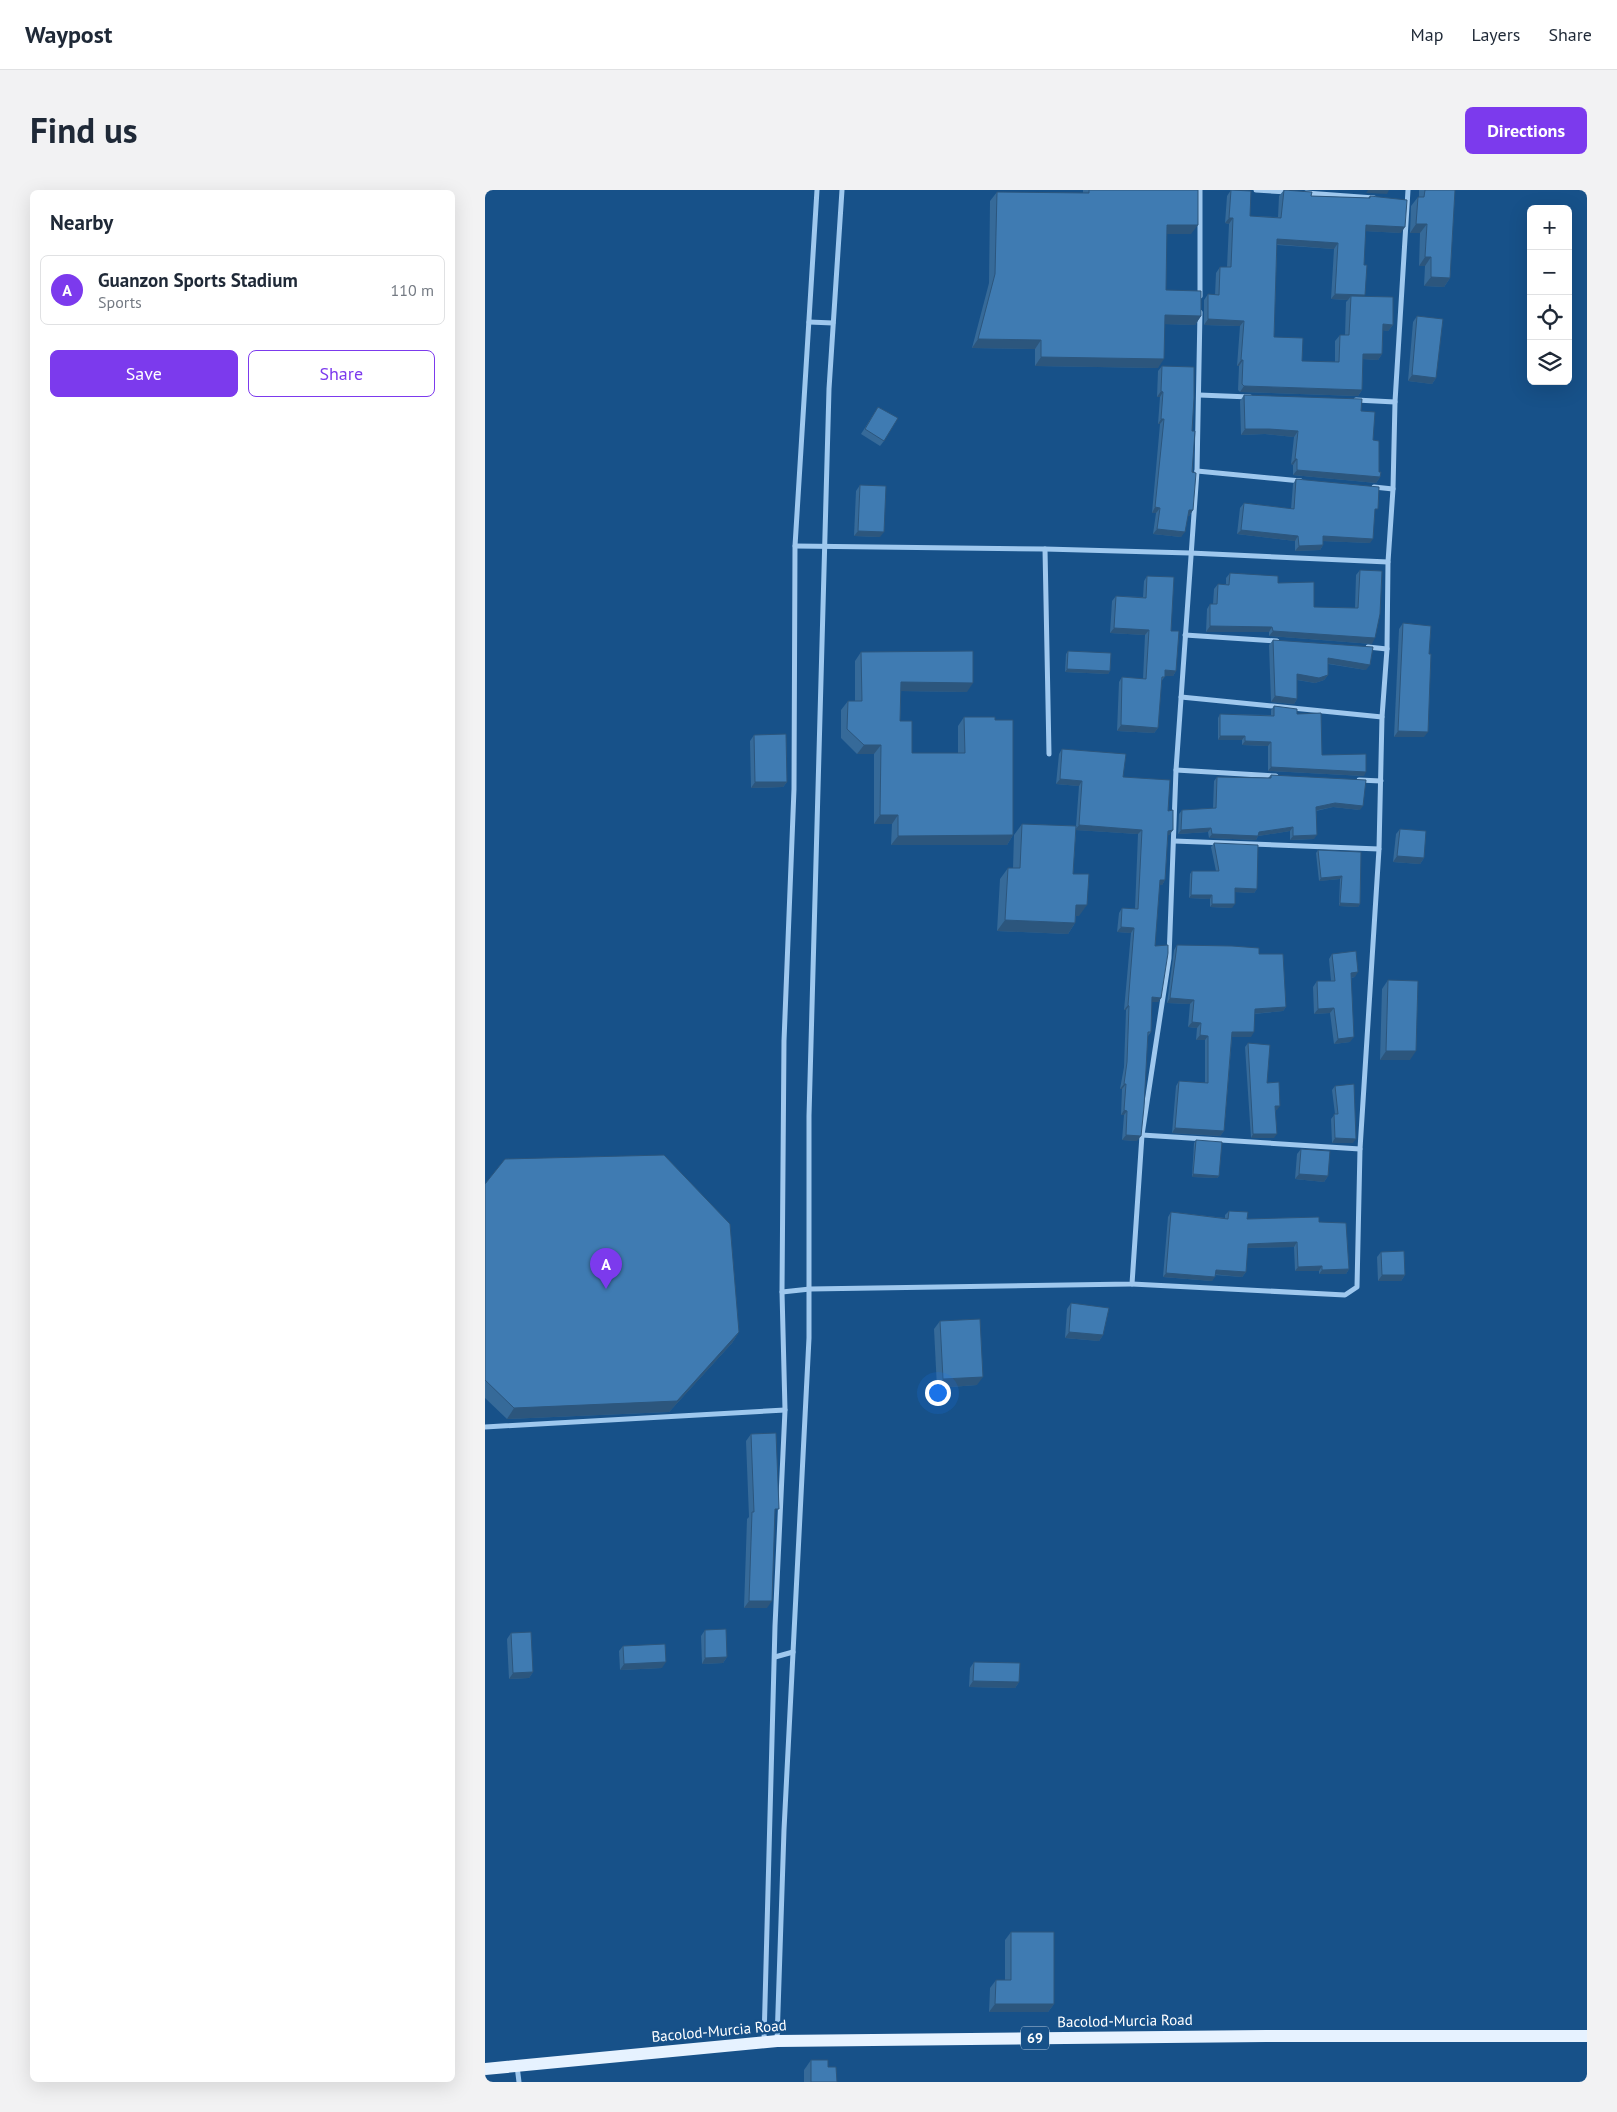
<!DOCTYPE html>
<html lang="en">
<head>
<meta charset="utf-8">
<style>
  body { margin:0; font-family:"PT Sans",sans-serif; background:#f2f2f3; color:#1f2937 }
  .controls { position:absolute; right:15px; top:15px; display:grid; overflow:hidden; border-radius:8px; box-shadow:0 5px 20px #0002 }
  .controls button { width:45px; height:45px; display:grid; place-items:center; padding:0; border:0; border-bottom:1px solid #e0e1e3; background:#fff; color:#1f2937; font:25px sans-serif }
  .you { position:absolute; left:452px; top:1202px; width:18px; height:18px; margin:-12px; border:4px solid #fff; border-radius:50%; background:#1a73e8; box-shadow:0 0 0 8px #1a73e833 }
  .badge { display:grid; place-items:center; width:32px; height:32px; border-radius:50%; background:#7c3aed; color:#fff; font-size:16px; font-weight:700 }
  .pin { position:absolute; translate:-50% -41px; filter:drop-shadow(0 1px 2px #0008) }
  .pin::after { content:''; position:absolute; top:26px; width:18px; height:15px; background:inherit; clip-path:polygon(0 0,100% 0,50% 100%) }
  .list { margin:0; padding:0; list-style:none }
  h2 { display:flex; justify-content:space-between; align-items:center; height:65px; margin:0; padding:0 20px; font-size:21px }
  h2 small { font-size:16px; font-weight:400; color:#747a83 }
  .list li { display:grid; grid-template-columns:32px 1fr auto; gap:15px; align-items:center; box-sizing:border-box; height:70px; margin:0 10px 10px; padding:0 10px; border:1px solid #e0e1e3; border-radius:8px }
  .list b { display:block; font-size:19px; white-space:nowrap }
  .list p { margin:0; font-size:16px; white-space:nowrap; color:#747a83 }
  .list em { font-size:16px; font-style:normal; color:#747a83 }
  .actions { display:flex; gap:10px; padding:15px 20px }
  .actions a { flex:1; padding:11px 0; border:1px solid #7c3aed; border-radius:8px; text-align:center; font-size:18px; color:#7c3aed }
  .actions .main { background:#7c3aed; color:#fff }
  .icon { flex:none; width:28px; height:28px; fill:none; stroke:currentColor; stroke-width:2; stroke-linecap:round; stroke-linejoin:round }
  .map { position:relative; flex:none; width:1102px; height:1892px; overflow:hidden; border-radius:8px }
  header { display:flex; align-items:center; gap:30px; box-sizing:border-box; height:70px; padding:0 25px; background:#fff; border-bottom:1px solid #e0e1e3 }
  header strong { font-size:24px }
  nav { display:flex; gap:28px; margin-inline-start:auto; font-size:18px }
  .intro { display:flex; align-items:center; justify-content:space-between; box-sizing:border-box; height:120px; padding:0 30px }
  h1 { margin:0; font-size:35px }
  .button { padding:12px 22px; border-radius:8px; background:#7c3aed; color:#fff; font-size:18px; font-weight:700 }
  main { display:flex; gap:30px; padding:0 30px }
  aside { flex:1; background:#fff; border-radius:8px; box-shadow:0 5px 20px #0002 }
  .map>svg:first-child { display:block }
  .lines { fill:none; stroke-linecap:round; stroke-linejoin:round }
  .street { stroke:#9fc8ee; stroke-width:5 }
  .primary { stroke:#e6f2ff; stroke-width:12 }
  .wall { fill:#366a99; fill-rule:evenodd }
  .shaded-wall { fill:#2c567d }
  .building { fill:#3f7bb2; stroke:#2c567d }
  .labels { text-anchor:middle; stroke-width:5; stroke-linejoin:round; paint-order:stroke }
  .shield { fill:#175189; stroke:#b9cbdc; stroke-width:1 }
  .shield-label { font-size:14px; font-weight:bold; fill:#fff }
  .street-label { font-size:15px; fill:#fff; stroke:#175189 }
</style>
</head>
<body>
<header>
<strong>Waypost</strong>
<nav><a>Map</a><a>Layers</a><a>Share</a></nav>
</header>
<div class="intro"><h1>Find us</h1><a class="button">Directions</a></div>
<main>
<aside>
<h2>Nearby<small></small></h2>
<ul class="list">
<li><span class="badge">A</span><div><b>Guanzon Sports Stadium</b><p>Sports</p></div><em>110 m</em></li>
</ul>
<div class="actions"><a class="main">Save</a><a>Share</a></div>
</aside>
<div class="map">
<svg width="1102" height="1892" viewBox="0 0 1102 1892">
  <rect width="100%" height="100%" fill="#175189"/>
  <g class="lines">
    <g class="street">
      <polyline points="771,0 802,2"/>
      <polyline points="821,3 889,8"/>
      <polyline points="715,106 715,0"/>
      <polyline points="324,132 348,133"/>
      <polyline points="714,205 765,207"/>
      <polyline points="871,210 910,212"/>
      <polyline points="712,281 816,291"/>
      <polyline points="889,297 908,299"/>
      <polyline points="310,356 560,359 705,363 903,372"/>
      <polyline points="560,359 564,564"/>
      <polyline points="700,445 792,451"/>
      <polyline points="883,457 902,459"/>
      <polyline points="696,507 897,527"/>
      <polyline points="691,580 791,586"/>
      <polyline points="874,590 896,591"/>
      <polyline points="689,651 894,659"/>
      <polyline points="657,945 875,959"/>
      <polyline points="647,1094 860,1105 872,1097 875,959 894,659 897,527 902,459 903,372 908,299 910,212 923,0"/>
      <polyline points="297,1102 325,1099 647,1094 657,945 684,768 691,580 712,281 715,122"/>
      <polyline points="0,1237 300,1220"/>
      <polyline points="290,1467 308,1462"/>
      <polyline points="279,1851 290,1436 300,1220 297,1102 299,851 309,599 310,356 332,0"/>
      <polyline points="292,1851 299,1640 324,1148 324,926 344,199 357,0"/>
      <polyline points="32,1876 34,1892"/>
    </g>
    <polyline class="primary" points="0,1879 292,1851 781,1846 1102,1846"/>
  </g>
  <g class="wall">
    <polygon points="598,0 713,0 706,44 681,44 681,100 716,126 710,135 680,134 673,178 550,176 550,159 487,158 504,93 505,11 512,2 598,3"/>
    <path d="M746 0 765 26 793 27 794 6 799 0 826 6 883 8 885 6 916 43 880 41 879 75V106L908 135 903 141 898 140 897 164 893 170 878 169 877 200 873 206 755 202 753 200 754 176H752L755 136 719 135V110L723 104 730 105 731 83 735 77H742L744 34 740 33 742 6ZM792 55 849 59 846 109 863 110 861 112 860 145H855L850 151V172L817 171 789 147Z"/>
    <polygon points="934,0 970,0 965,88 959,97 939,96 940,76 934,76 935,43 925,43 926,16 933,7 934,7"/>
    <polygon points="932,126 951,188 947,194 923,191 928,132"/>
    <polygon points="677,176 707,241 708,320 704,326 703,326 696,347 668,344 671,323 667,323 675,234 673,234 675,207 672,207 673,181"/>
    <polygon points="759,205 876,221 888,250 894,282 895,287 891,293 808,285 808,275 806,274 809,247 780,244 756,245 755,211"/>
    <polygon points="390,222 399,251 395,256 376,244"/>
    <polygon points="811,289 890,323 885,353 838,351 838,355 835,360 810,361 810,351 752,344 755,318 759,313 806,319 808,294"/>
    <polygon points="375,295 395,347 369,346 371,301"/>
    <polygon points="875,380 887,454 784,446 784,442 721,442 722,419 725,414 728,414 729,399 733,394 741,394 741,388 745,383 793,393 829,417 870,418 871,385"/>
    <polygon points="662,386 686,441 691,481 688,486 680,486 676,492 673,538 669,543 632,541 634,492 637,487 658,489 660,445 625,443 627,411 631,406 658,407 659,391"/>
    <polygon points="918,433 944,464 939,547 909,547 914,439"/>
    <polygon points="788,450 881,480 843,474 843,485 839,490 830,493 812,490 812,509 809,514 786,512 784,455"/>
    <polygon points="583,461 625,481 623,484 580,482 581,464"/>
    <polygon points="376,462 482,502 416,501 415,531 427,563 473,563 473,536 479,527 510,530 528,645 522,655 406,655 407,634 389,634 389,564 372,564 356,548 356,520 363,511 370,511 370,471"/>
    <polygon points="789,516 812,524 837,565 879,586 783,581 783,556 757,555 757,550 733,550 733,528 735,524 786,525 786,520"/>
    <polygon points="269,545 302,592 298,597 266,598 265,551"/>
    <polygon points="577,559 638,587 683,621 688,640 684,645 683,645 680,690 677,695 674,695 670,756 676,808 673,812 667,812 666,842 663,846 652,951 637,950 639,925 636,925 637,899 635,899 639,877 641,820 639,820 646,743 632,742 634,723 637,718 650,719 653,644 591,640 588,684 594,726 591,726 590,733 583,744 512,741 515,689 523,678 528,678 529,645 537,634 591,636 594,596 571,594 574,564"/>
    <polygon points="786,585 875,620 848,617 831,621 829,649 805,650 805,641 773,646 771,650 724,648 723,642 693,644 694,624 697,620 728,618 729,591 732,587 783,588"/>
    <polygon points="915,639 939,668 935,674 908,672 911,644"/>
    <polygon points="729,653 772,699 769,703 750,702 747,718 725,717 725,709 704,708 705,684 707,681 731,681 726,657"/>
    <polygon points="833,660 876,662 875,714 873,717 854,716 855,689 834,691 831,663"/>
    <polygon points="692,755 774,764 801,817 798,821 769,824 766,847 747,847 739,941 735,946 687,943 691,896 694,891 720,893 720,850 711,850 712,838 703,837 705,814 682,813 689,760"/>
    <polygon points="847,764 870,787 866,788 865,852 849,854 845,823 829,824 828,797 832,791 846,791 844,769"/>
    <polygon points="903,790 925,870 895,870 897,799"/>
    <polygon points="763,853 782,893 792,920 791,920 789,948 766,948 760,857"/>
    <polygon points="850,896 868,953 847,953 846,929 850,924 847,900"/>
    <polygon points="711,950 734,986 732,988 707,987 709,953"/>
    <polygon points="816,959 843,986 839,992 810,989 812,964"/>
    <polygon points="0,994 254,1142 247,1153 184,1222 22,1229 0,1208"/>
    <polygon points="744,1021 762,1029 834,1032 864,1079 861,1084 834,1084 834,1081 810,1081 809,1057 762,1058 761,1082 757,1087 730,1085 727,1091 678,1087 683,1027 686,1022 740,1028 740,1025"/>
    <polygon points="896,1062 920,1085 916,1091 893,1091 892,1067"/>
    <polygon points="586,1113 618,1145 614,1151 580,1148 582,1119"/>
    <polygon points="455,1131 492,1195 452,1198 449,1139"/>
    <polygon points="266,1244 282,1418 259,1418 262,1329 264,1327 261,1251"/>
    <polygon points="220,1440 242,1467 238,1473 217,1474 216,1446"/>
    <polygon points="26,1443 48,1482 44,1488 24,1489 22,1449"/>
    <polygon points="138,1456 177,1478 135,1480 134,1461"/>
    <polygon points="489,1472 534,1492 530,1498 484,1497 485,1478"/>
    <polygon points="526,1742 569,1814 563,1822 504,1822 505,1798 511,1790 520,1790 520,1750"/>
    <polygon points="326,1870 343,1877 352,1892 319,1892 319,1880"/>
  </g>
  <g class="shaded-wall">
    <polygon points="883,0 904,0 902,4 881,3"/>
    <polygon points="744,28 748,28 744,34 740,33"/>
    <polygon points="931,34 942,34 935,43 925,43"/>
    <polygon points="682,35 713,35 706,44 675,44"/>
    <polygon points="881,35 920,37 916,43 877,41"/>
    <polygon points="792,49 853,53 849,59 788,54"/>
    <polygon points="940,67 946,67 940,76 934,76"/>
    <polygon points="946,87 965,88 959,97 939,96"/>
    <polygon points="850,104 880,105 876,111 866,106 863,110 846,109"/>
    <polygon points="680,125 716,126 710,135 674,134"/>
    <polygon points="723,129 759,131 755,136 719,135"/>
    <polygon points="898,134 908,135 903,141 894,140"/>
    <polygon points="493,149 556,150 550,159 487,158"/>
    <polygon points="878,164 897,164 893,170 874,169"/>
    <polygon points="556,167 679,169 673,178 550,176"/>
    <polygon points="756,170 758,170 754,176 752,176"/>
    <polygon points="927,185 951,188 947,194 923,191"/>
    <polygon points="759,196 877,200 873,206 755,202"/>
    <polygon points="676,201 678,202 675,207 672,207"/>
    <polygon points="676,229 679,229 675,234 673,234"/>
    <polygon points="760,239 784,239 813,241 809,247 780,244 756,245"/>
    <polygon points="810,269 812,269 808,275 806,274"/>
    <polygon points="812,280 895,287 891,293 808,285"/>
    <polygon points="670,317 675,318 671,323 667,323"/>
    <polygon points="704,320 708,320 704,326 701,325"/>
    <polygon points="672,339 700,342 696,347 668,344"/>
    <polygon points="756,340 813,346 810,351 752,344"/>
    <polygon points="373,341 399,342 395,347 369,346"/>
    <polygon points="838,346 888,349 885,353 835,351"/>
    <polygon points="838,355 835,360 810,361 814,356"/>
    <polygon points="725,436 787,437 784,442 721,442"/>
    <polygon points="629,438 664,440 660,445 625,443"/>
    <polygon points="788,441 890,448 887,454 784,446"/>
    <polygon points="843,468 885,475 881,480 840,473"/>
    <polygon points="582,479 625,481 623,484 580,482"/>
    <polygon points="680,480 691,481 688,486 677,486"/>
    <polygon points="812,484 843,485 839,490 830,493 808,489"/>
    <polygon points="416,492 488,493 482,502 409,501"/>
    <polygon points="790,506 812,509 809,514 786,512"/>
    <polygon points="636,535 673,538 669,543 632,541"/>
    <polygon points="913,541 943,542 939,547 909,547"/>
    <polygon points="735,546 760,546 757,550 733,550"/>
    <polygon points="760,551 786,552 783,556 757,555"/>
    <polygon points="379,555 396,555 389,564 372,564"/>
    <polygon points="786,577 881,582 879,586 783,581"/>
    <polygon points="575,589 597,591 594,596 571,594"/>
    <polygon points="270,592 302,592 298,597 266,598"/>
    <polygon points="850,613 878,616 875,620 848,617 828,621 831,617"/>
    <polygon points="395,625 413,625 407,634 389,634"/>
    <polygon points="594,635 657,640 653,644 590,640"/>
    <polygon points="808,637 805,641 773,646 771,650 724,648 727,644 774,642"/>
    <polygon points="726,638 723,642 693,644 696,640"/>
    <polygon points="688,640 684,645 680,645 683,641"/>
    <polygon points="528,645 522,655 406,655 413,646"/>
    <polygon points="832,645 829,649 805,650 808,646"/>
    <polygon points="912,666 939,668 935,674 908,672"/>
    <polygon points="857,686 855,689 834,691 836,688"/>
    <polygon points="675,690 680,690 677,695 672,695"/>
    <polygon points="750,698 772,699 769,703 748,702"/>
    <polygon points="706,705 727,705 725,709 704,708"/>
    <polygon points="855,713 875,714 873,717 854,716"/>
    <polygon points="727,714 750,714 747,718 725,717"/>
    <polygon points="591,715 602,715 594,726 584,726"/>
    <polygon points="520,730 590,733 583,744 512,741"/>
    <polygon points="636,737 649,738 646,743 632,742"/>
    <polygon points="873,782 870,787 862,788 866,783"/>
    <polygon points="667,807 676,808 673,812 663,812"/>
    <polygon points="685,808 709,810 705,814 682,813"/>
    <polygon points="643,815 644,816 641,820 639,820"/>
    <polygon points="801,817 798,821 766,824 770,819"/>
    <polygon points="849,818 845,823 829,824 833,819"/>
    <polygon points="707,832 716,833 712,838 703,837"/>
    <polygon points="747,842 769,842 766,847 744,847"/>
    <polygon points="715,845 723,846 720,850 711,850"/>
    <polygon points="869,847 865,852 849,854 853,849"/>
    <polygon points="901,861 931,861 925,870 895,870"/>
    <polygon points="639,894 641,894 637,899 635,899"/>
    <polygon points="790,916 795,916 792,920 788,920"/>
    <polygon points="639,920 642,921 639,925 636,925"/>
    <polygon points="690,938 739,941 735,946 687,943"/>
    <polygon points="768,944 792,944 789,948 766,948"/>
    <polygon points="641,945 656,946 652,951 637,950"/>
    <polygon points="850,948 871,949 868,953 847,953"/>
    <polygon points="708,984 734,986 732,988 707,987"/>
    <polygon points="814,984 843,986 839,992 810,989"/>
    <polygon points="812,1052 809,1057 760,1058 763,1054"/>
    <polygon points="837,1076 834,1081 810,1081 813,1077"/>
    <polygon points="864,1079 861,1084 834,1084 837,1080"/>
    <polygon points="731,1080 761,1082 757,1087 727,1084"/>
    <polygon points="681,1083 730,1087 727,1091 678,1087"/>
    <polygon points="897,1085 920,1085 916,1091 893,1091"/>
    <polygon points="254,1142 247,1153 184,1222 22,1229 29,1218"/>
    <polygon points="584,1142 618,1145 614,1151 580,1148"/>
    <polygon points="498,1187 492,1195 452,1198 458,1189"/>
    <polygon points="264,1411 287,1411 282,1418 259,1418"/>
    <polygon points="242,1467 238,1473 217,1474 220,1468"/>
    <polygon points="181,1472 177,1478 135,1480 139,1474"/>
    <polygon points="48,1482 44,1488 24,1489 28,1483"/>
    <polygon points="488,1491 534,1492 530,1498 484,1497"/>
    <polygon points="510,1814 569,1814 563,1822 504,1822"/>
  </g>
  <g class="building">
    <polygon points="604,0 713,0 713,35 682,35 681,100 716,101 716,126 680,125 679,169 556,167 556,150 493,149 510,84 512,2 604,3"/>
    <polygon points="746,0 766,1 765,26 796,28 799,0 827,2 826,6 885,8 885,6 922,10 920,37 881,35 879,75 882,75 880,105 850,104 853,53 792,49 789,147 818,148 817,171 854,172 855,145 864,145 866,106 908,107 908,135 898,134 897,164 878,164 877,200 759,196 757,194 758,170 756,170 759,131 723,129 723,104 734,105 735,77 746,77 748,28 744,28"/>
    <polygon points="940,0 970,0 965,88 946,87 946,67 940,67 942,34 931,34 933,7 939,7"/>
    <polygon points="932,126 958,129 951,188 927,185"/>
    <polygon points="677,176 709,177 709,208 707,241 710,241 707,282 711,283 708,320 704,320 700,342 672,339 675,318 670,317 679,229 676,229 678,202 676,201"/>
    <polygon points="759,205 877,209 876,221 890,222 888,250 894,251 894,282 896,282 895,287 812,280 812,269 810,269 813,241 784,239 760,239"/>
    <polygon points="393,217 413,228 399,251 380,239"/>
    <polygon points="811,289 894,297 893,319 890,319 888,349 838,346 838,355 814,356 813,346 756,340 759,313 809,319"/>
    <polygon points="375,295 401,296 399,342 373,341"/>
    <polygon points="875,380 897,381 895,424 890,448 788,441 787,437 725,436 725,414 732,414 733,394 744,395 745,383 793,386 793,393 829,392 829,417 871,418 873,418"/>
    <polygon points="662,386 689,387 686,441 694,441 691,481 680,480 680,487 677,487 673,538 636,535 637,487 661,489 664,440 629,438 631,406 661,408"/>
    <polygon points="918,433 946,436 944,464 946,464 943,542 913,541"/>
    <polygon points="788,450 888,457 885,475 843,468 843,485 834,488 812,484 812,509 790,506"/>
    <polygon points="488,461 488,493 416,492 415,531 427,531 427,563 480,563 479,527 510,527 510,530 528,530 528,645 413,646 413,625 395,625 396,555 379,555 362,539 363,511 377,511 376,462"/>
    <polygon points="583,461 626,463 625,481 582,479"/>
    <polygon points="789,516 812,519 812,524 836,523 837,565 881,564 881,582 786,577 786,552 760,551 760,546 735,546 735,524 789,526"/>
    <polygon points="301,544 302,592 270,592 269,545"/>
    <polygon points="577,559 641,564 638,587 685,590 683,621 688,620 688,640 683,641 680,690 675,690 670,756 683,755 683,763 676,808 667,807 666,842 663,842 659,917 656,946 641,945 642,921 639,920 641,894 639,894 642,872 644,816 643,815 649,738 636,737 637,718 653,719 657,640 594,635 597,591 575,589"/>
    <polygon points="786,585 881,590 878,616 850,613 831,617 832,645 808,646 808,637 774,642 773,646 727,644 726,638 696,640 697,620 731,618 732,587 786,588"/>
    <polygon points="537,634 591,636 588,684 604,684 602,715 591,715 590,733 520,730 523,678 535,678"/>
    <polygon points="915,639 941,641 939,668 912,666"/>
    <polygon points="729,653 773,655 772,699 750,698 750,714 727,714 727,705 706,705 707,681 734,681"/>
    <polygon points="833,660 876,662 875,714 855,713 857,686 836,688"/>
    <polygon points="692,755 747,756 774,758 774,764 798,764 801,817 770,819 769,842 747,842 739,941 690,938 694,891 723,893 723,846 715,845 716,833 707,832 709,810 685,808"/>
    <polygon points="871,761 873,782 866,783 869,847 853,849 849,818 833,819 832,791 850,791 847,764"/>
    <polygon points="903,790 933,791 931,861 901,861"/>
    <polygon points="763,853 785,855 782,893 794,892 795,916 790,916 792,944 768,944"/>
    <polygon points="869,894 871,949 850,948 849,924 853,924 850,896"/>
    <polygon points="711,950 737,952 734,986 708,984"/>
    <polygon points="816,959 845,961 843,986 814,984"/>
    <polygon points="179,965 245,1034 254,1142 192,1211 29,1218 0,1190 0,994 20,969"/>
    <polygon points="744,1021 763,1022 762,1029 834,1027 834,1032 861,1033 864,1079 837,1080 837,1076 813,1077 812,1052 763,1054 761,1082 731,1080 730,1087 681,1083 686,1022 743,1029"/>
    <polygon points="919,1061 920,1085 897,1085 896,1062"/>
    <polygon points="586,1113 624,1118 618,1145 584,1142"/>
    <polygon points="495,1129 498,1187 458,1189 455,1131"/>
    <polygon points="291,1243 294,1319 290,1319 287,1411 264,1411 267,1322 269,1322 266,1244"/>
    <polygon points="241,1439 242,1467 220,1468 220,1440"/>
    <polygon points="46,1442 48,1482 28,1483 26,1443"/>
    <polygon points="180,1454 181,1472 139,1474 138,1456"/>
    <polygon points="489,1472 535,1473 534,1492 488,1491"/>
    <polygon points="526,1742 569,1742 569,1814 510,1814 511,1790 526,1790"/>
    <polygon points="326,1870 343,1870 343,1877 351,1877 352,1892 326,1892"/>
  </g>
  <g class="labels">
    <rect class="shield" x="536" y="1836.5" width="28" height="23" rx="4"/>
    <g class="shield-label">
      <text x="550" y="1853">69</text>
    </g>
    <g class="street-label">
      <text transform="translate(640 1831) rotate(-1)" y="5">Bacolod-Murcia Road</text>
      <text transform="translate(234 1841) rotate(-5)" y="5">Bacolod-Murcia Road</text>
    </g>
  </g>
</svg>
<div class="controls">
<button>+</button>
<button>−</button>
<button><svg class="icon" aria-label="locate" viewBox="0 0 24 24"><circle cx="12" cy="12" r="6"/><path d="M12 2v4M12 18v4M2 12h4M18 12h4"/></svg></button>
<button><svg class="icon" aria-label="layers" viewBox="0 0 24 24"><path d="M12 4l9 5-9 5-9-5zM3 14l9 5 9-5"/></svg></button>
</div>
<div class="you"></div>
<div class="pin badge" style="left:121px;top:1099px">A</div>
</div>
</main>
</body>
</html>
